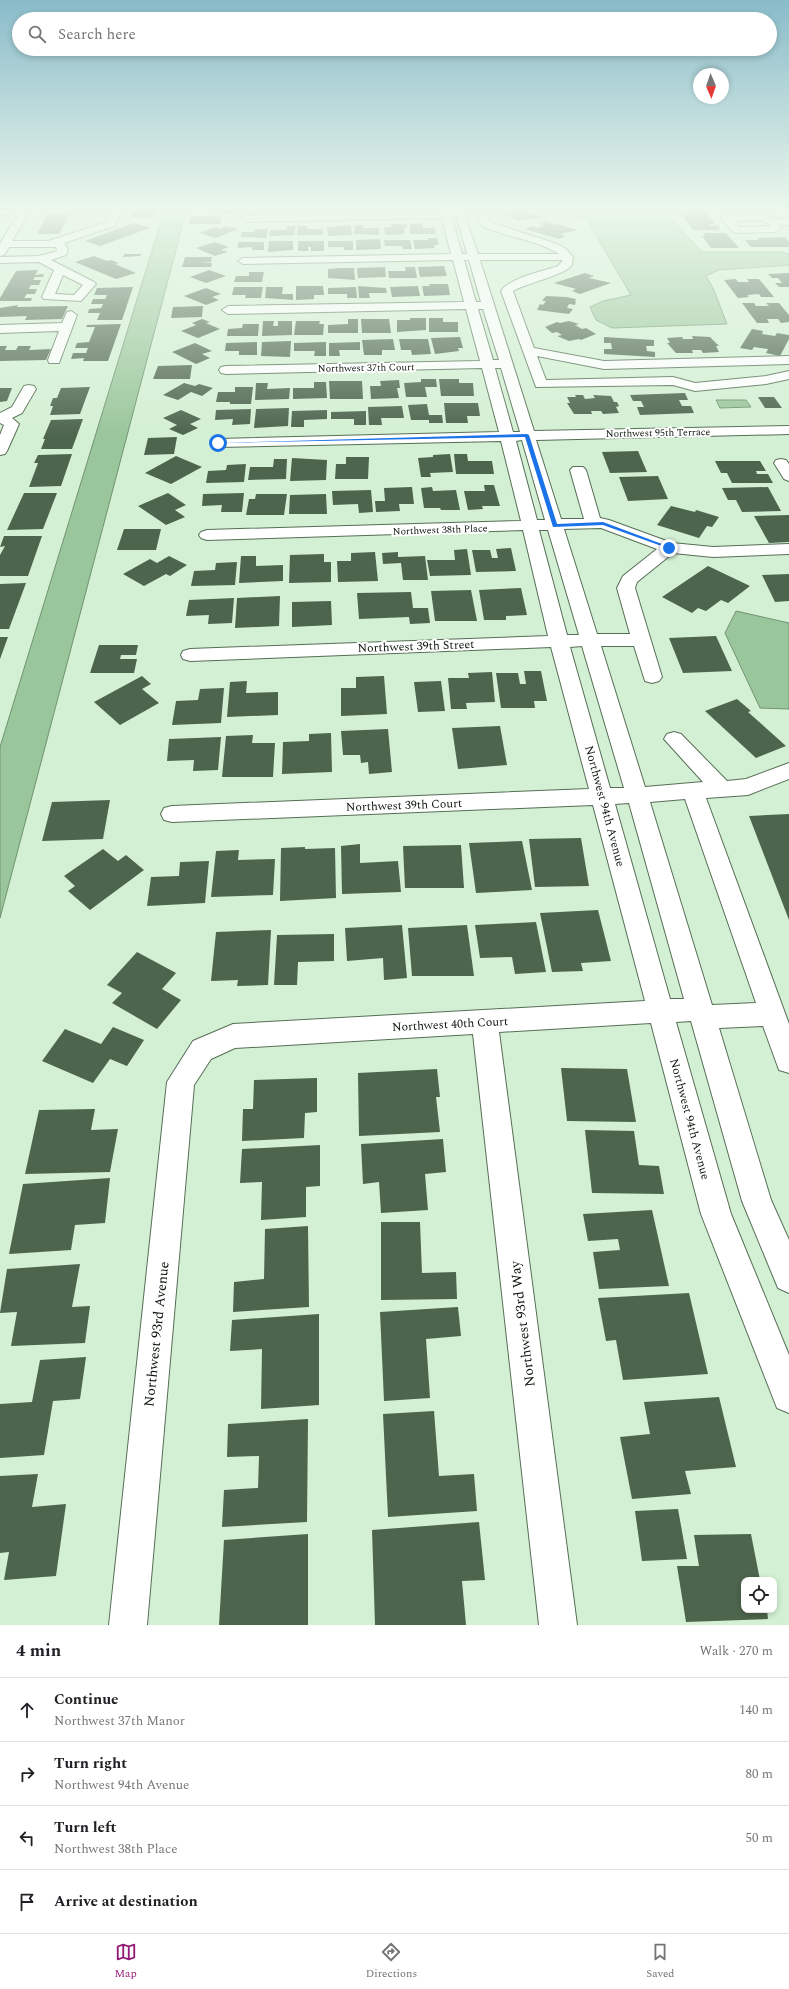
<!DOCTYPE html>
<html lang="en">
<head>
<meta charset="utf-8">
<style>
  body { margin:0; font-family:Spectral,serif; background:#f6f6f6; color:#202124 }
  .controls { position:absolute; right:12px; bottom:12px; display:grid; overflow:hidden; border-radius:8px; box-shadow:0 2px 6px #0003 }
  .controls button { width:36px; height:36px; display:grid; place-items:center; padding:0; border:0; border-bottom:1px solid #e0e0e0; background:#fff; color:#202124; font:20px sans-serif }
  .compass { position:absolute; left:693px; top:68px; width:36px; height:36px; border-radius:50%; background:#fff; box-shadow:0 2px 6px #0003; rotate:178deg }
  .stop { position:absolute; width:12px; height:12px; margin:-9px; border:3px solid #1a73e8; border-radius:50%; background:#fff }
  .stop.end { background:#1a73e8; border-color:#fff; box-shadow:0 1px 4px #0008 }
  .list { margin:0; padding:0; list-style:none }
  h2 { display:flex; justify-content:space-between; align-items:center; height:52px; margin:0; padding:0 16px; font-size:17px }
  h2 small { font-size:13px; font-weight:400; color:#757577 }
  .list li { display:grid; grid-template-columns:26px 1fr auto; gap:12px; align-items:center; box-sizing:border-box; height:64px; padding:0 16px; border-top:1px solid #e0e0e0 }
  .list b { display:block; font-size:15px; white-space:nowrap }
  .list p { margin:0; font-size:13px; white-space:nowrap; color:#757577 }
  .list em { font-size:13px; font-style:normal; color:#757577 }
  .icon { flex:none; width:22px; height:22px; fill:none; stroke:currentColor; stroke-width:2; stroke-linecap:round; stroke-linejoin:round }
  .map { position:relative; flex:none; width:789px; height:1625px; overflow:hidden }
  .search { position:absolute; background:#fff; box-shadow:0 2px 6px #0003; left:12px; right:12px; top:12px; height:44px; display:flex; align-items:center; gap:10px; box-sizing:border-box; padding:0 14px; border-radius:22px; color:#757577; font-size:15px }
  .sheet { height:308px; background:#fff }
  nav { display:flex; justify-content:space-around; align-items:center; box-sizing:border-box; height:56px; border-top:1px solid #e0e0e0; background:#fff; font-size:11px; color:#757577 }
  nav a { display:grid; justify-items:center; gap:2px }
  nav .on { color:#921875 }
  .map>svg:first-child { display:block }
  .water { fill:#9ac69b; stroke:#709270 }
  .building { fill:#4d644d }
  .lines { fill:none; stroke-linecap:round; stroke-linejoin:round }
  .minor-casing { stroke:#566e56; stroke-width:2 }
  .minor { fill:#fff; fill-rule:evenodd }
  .route { fill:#1a73e8 }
  .labels { text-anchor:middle; stroke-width:4; stroke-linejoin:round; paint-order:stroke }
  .far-street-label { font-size:10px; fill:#0d170d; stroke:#fff }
  .street-label { font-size:12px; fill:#0d170d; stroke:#fff }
  .near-street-label { font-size:14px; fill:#0d170d; stroke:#fff }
</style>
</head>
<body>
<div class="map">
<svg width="789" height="1625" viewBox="0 0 789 1625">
  <rect width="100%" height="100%" fill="#d4f0d4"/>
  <g class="water">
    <polygon points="165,208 187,208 0,918 0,747"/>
    <polygon points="543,208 661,208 702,252 781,252 789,254 789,265 719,270 706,276 713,288 727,324 612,328 596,320 590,307 603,301 631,295 587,220 544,210"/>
    <polygon points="716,400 746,400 751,407 720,408"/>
    <polygon points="736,611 789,623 789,709 760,708 725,633"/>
  </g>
  <g class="building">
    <polygon points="135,208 157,208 153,217 131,217"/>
    <polygon points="205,208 233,208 229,210 235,212 222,215"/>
    <polygon points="401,208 424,208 425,210 401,211"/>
    <polygon points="513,208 523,208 530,211 527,211 532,214 535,213 541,217 519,221 511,218 514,217 510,215 506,215 500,212"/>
    <polygon points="677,208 703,208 715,224 709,224 711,226 717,225 720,230 693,230"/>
    <polygon points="716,208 741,208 743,210 718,210"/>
    <polygon points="48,213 70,213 59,234 37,234"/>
    <polygon points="191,216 220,216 221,220 220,224 189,224"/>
    <polygon points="545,221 578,230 560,234 566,236 559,239 525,229 532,226 538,228 544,225 539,224"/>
    <polygon points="134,223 150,228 100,246 85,241"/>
    <polygon points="423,223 423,228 435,228 436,234 410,234 410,224"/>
    <polygon points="391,224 407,224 407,228 404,228 405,234 385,235 384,227 392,227"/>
    <polygon points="351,225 352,235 328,236 327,227"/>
    <polygon points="355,225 363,225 363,228 379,228 379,235 354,234"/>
    <polygon points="226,226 238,229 216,238 200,233 215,227 220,229"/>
    <polygon points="287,226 296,226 294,235 269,236 270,230 286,230"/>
    <polygon points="298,226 307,226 307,229 323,229 323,235 297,235"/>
    <polygon points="255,229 268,229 266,238 241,237 242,232 254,232"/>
    <polygon points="703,233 726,233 739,248 711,248 702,236 705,236"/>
    <polygon points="785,237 789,242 789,247 751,247 745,240 759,240 757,238"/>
    <polygon points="428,238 437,238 439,245 434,245 435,248 415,249 413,240 428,240"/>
    <polygon points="380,239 381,249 356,250 356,240"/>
    <polygon points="384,240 410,240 412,249 403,249 402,246 385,246"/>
    <polygon points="269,241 293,241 293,250 268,252"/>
    <polygon points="298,241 324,241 324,251 311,251 311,247 308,247 308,251 298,251"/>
    <polygon points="328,241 353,241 353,250 344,250 344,247 328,247"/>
    <polygon points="215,242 229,247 221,250 228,252 215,256 196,248"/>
    <polygon points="238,242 264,242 264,250 252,250 252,247 238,248"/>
    <polygon points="124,254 141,254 140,256 123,257"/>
    <polygon points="94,256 107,261 111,260 119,263 115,264 136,273 116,279 75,262"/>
    <polygon points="185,257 212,257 211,262 201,263 212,263 211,267 182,267"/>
    <polygon points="444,266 447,276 420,277 418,267"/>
    <polygon points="385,267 386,277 358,278 357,268"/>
    <polygon points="405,267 415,267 417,278 389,278 388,271 406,271"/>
    <polygon points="340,268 354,268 355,280 328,278 328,269"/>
    <polygon points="38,270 35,275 44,274 43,277 35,277 33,280 41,280 39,285 31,285 29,289 37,289 35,294 27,294 24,298 32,298 31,301 0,301 0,298 16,271"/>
    <polygon points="209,270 226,276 206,283 190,277"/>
    <polygon points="249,272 264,272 262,282 234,282 236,276 249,276"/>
    <polygon points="585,273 594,276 589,278 611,283 580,294 572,291 576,289 554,283"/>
    <polygon points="789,273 789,287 779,287 775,283 782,283 778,278 772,278 768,274"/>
    <polygon points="736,279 738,282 749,282 747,279 759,279 774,297 761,297 759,294 747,295 749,297 738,298 724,280"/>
    <polygon points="429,284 448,284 450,295 424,296 422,286 430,286"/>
    <polygon points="296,286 323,286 324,295 314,295 314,299 296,300"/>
    <polygon points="358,286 386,288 387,293 369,293 370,298 359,298"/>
    <polygon points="418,286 420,296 392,297 390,287"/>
    <polygon points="133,287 122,320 97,320 100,313 88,313 89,309 101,308 103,304 91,304 93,299 105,299 107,295 94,295 97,288"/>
    <polygon points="234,287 263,287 261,298 245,298 246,295 232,295"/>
    <polygon points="266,287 283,287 282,294 293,294 293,300 265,298"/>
    <polygon points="356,287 357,298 347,298 347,294 328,294 328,288"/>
    <polygon points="206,288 221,294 212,297 219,300 206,305 184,296"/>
    <polygon points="546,296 566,297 576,299 575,302 576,302 575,305 569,304 567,308 573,309 569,314 537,310 540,304 543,305 546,301 542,301"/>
    <polygon points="742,303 754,303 756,306 769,306 766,303 779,303 789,315 789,322 781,323 778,319 767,319 769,323 757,323"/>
    <polygon points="18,305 17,307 68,306 62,319 25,320 27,316 0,317 0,308"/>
    <polygon points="203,306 202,317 171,318 173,307"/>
    <polygon points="410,318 426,318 426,330 397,332 397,320 410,320"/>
    <polygon points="429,318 443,318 443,322 458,322 458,332 429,332"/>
    <polygon points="202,319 210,322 206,323 220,329 198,338 181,331 196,325 192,323"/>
    <polygon points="348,319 358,319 358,333 328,333 328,325 348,324"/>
    <polygon points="361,319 389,319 391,333 362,333"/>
    <polygon points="263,321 274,321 273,326 278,326 278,321 292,321 292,335 262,336"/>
    <polygon points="296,321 320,321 319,324 324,324 323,335 294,335"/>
    <polygon points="569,321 579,324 575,325 582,329 586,328 596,334 581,340 579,339 569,341 557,336 562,335 557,332 552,333 545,327 557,322 560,323"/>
    <polygon points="121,324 108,361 83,361 84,358 71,359 73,353 86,353 88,348 75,348 77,343 89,342 95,327 86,327 87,325"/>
    <polygon points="243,324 259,324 258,336 227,336 228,329 242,328"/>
    <polygon points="752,329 763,331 762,334 775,336 777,333 789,335 789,339 780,356 766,353 768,349 754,347 752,350 740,348"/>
    <polygon points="692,336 710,337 719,346 716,346 719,352 703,353 701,350 692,350 693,353 676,353 667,343 670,343 667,338 682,337 683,339 693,339"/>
    <polygon points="460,337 463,348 458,348 459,351 435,354 431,338"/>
    <polygon points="604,337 654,340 654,346 646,346 647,351 655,352 655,357 604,354 604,349 612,349 611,343 604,343"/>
    <polygon points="393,339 395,350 382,350 382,355 364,355 362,340"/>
    <polygon points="399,339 428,339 431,354 412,355 411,350 401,350"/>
    <polygon points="291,341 290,357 261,356 262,342"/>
    <polygon points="257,342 257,355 239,355 239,351 225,351 226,343"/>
    <polygon points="326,342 326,356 314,356 315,351 294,351 294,343"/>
    <polygon points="360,342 360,350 339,350 340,356 329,356 329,343"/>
    <polygon points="195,343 212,351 202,354 210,358 196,364 172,352"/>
    <polygon points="0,346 7,346 5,350 16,350 18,346 31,346 29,350 51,349 46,360 0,361"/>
    <polygon points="192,365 190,379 153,379 158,366"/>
    <polygon points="421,379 436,379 437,387 425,387 427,397 406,397 404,383 421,382"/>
    <polygon points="439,379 459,379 459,383 473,383 474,396 441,396"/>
    <polygon points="399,380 400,388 397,388 399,398 371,399 370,386 381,386 380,381"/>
    <polygon points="329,381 362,381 363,399 330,399"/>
    <polygon points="314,382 326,382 327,398 293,399 293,388 314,388"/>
    <polygon points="184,383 195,386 199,384 213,388 202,396 191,392 178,400 163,395"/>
    <polygon points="256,383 268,383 267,389 290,388 289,399 255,400"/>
    <polygon points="90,387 80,414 50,415 53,406 50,406 53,398 57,398 61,388"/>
    <polygon points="235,387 253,387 251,404 230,404 230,402 216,402 218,392 235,392"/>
    <polygon points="0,388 12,388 7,401 0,402"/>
    <polygon points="685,393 688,400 679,400 682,406 691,406 694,413 640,415 637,407 644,407 641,401 633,401 630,395"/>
    <polygon points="575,395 583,395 585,399 595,398 593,395 611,396 614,402 617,402 619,406 616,407 619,413 603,414 601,411 591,411 592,414 574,414 567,403 570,403 567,397 576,397"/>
    <polygon points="758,397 774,397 782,408 765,408"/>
    <polygon points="444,403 478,403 480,416 467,416 468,423 446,423"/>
    <polygon points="427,404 429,415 442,415 443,423 429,423 429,420 411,420 408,405"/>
    <polygon points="402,406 404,418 381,418 382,425 369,425 368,407"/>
    <polygon points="289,408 288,426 254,428 256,409"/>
    <polygon points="251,409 250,424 232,425 233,419 215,420 216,410"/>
    <polygon points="181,410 201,419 190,424 198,428 183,435 169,429 177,425 163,418"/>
    <polygon points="327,410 327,419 304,420 304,427 291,427 292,411"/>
    <polygon points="366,411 366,425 354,425 354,419 331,419 331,412"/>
    <polygon points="83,419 72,449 41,449 45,439 43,439 51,420"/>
    <polygon points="177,437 174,454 144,455 148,438"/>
    <polygon points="638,451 647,472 610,473 602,452"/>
    <polygon points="72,454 61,486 29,487 38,463 34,463 38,455"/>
    <polygon points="450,454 453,472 430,473 431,477 421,477 418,458 433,457 433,455"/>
    <polygon points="454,454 467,454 468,461 492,461 494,474 456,474"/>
    <polygon points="176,456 202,467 171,484 145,473"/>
    <polygon points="346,457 369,457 368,479 335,479 336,464 346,464"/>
    <polygon points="292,458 327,460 326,480 290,481"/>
    <polygon points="274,459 287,459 286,479 248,480 250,467 273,467"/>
    <polygon points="715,461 760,461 766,471 756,471 757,474 768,474 773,483 732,483 727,473 721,473"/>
    <polygon points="246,464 244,482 206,483 208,471 226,470 227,465"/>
    <polygon points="658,476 668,499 628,501 619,477"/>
    <polygon points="484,485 494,485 500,506 482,506 483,509 468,510 464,491 485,491"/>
    <polygon points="412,487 414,504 399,504 400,511 376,512 375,501 385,501 384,488"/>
    <polygon points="432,487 433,491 456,490 460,510 441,510 440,508 424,508 421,488"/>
    <polygon points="768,487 781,511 742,512 736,500 728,500 722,488"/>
    <polygon points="371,490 373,512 359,513 358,504 333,505 332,491"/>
    <polygon points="24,493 57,493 43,529 7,530"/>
    <polygon points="168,493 186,505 175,510 185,517 166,525 138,506"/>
    <polygon points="244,493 242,512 221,512 222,505 202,506 203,494"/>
    <polygon points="256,494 287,494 284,515 246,515 249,499 255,499"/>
    <polygon points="326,494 327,514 289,514 290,495"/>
    <polygon points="671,506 695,512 696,510 719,517 712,527 707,526 699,538 657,525"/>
    <polygon points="789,515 789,542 769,543 754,516"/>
    <polygon points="124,529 161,529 156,550 117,550"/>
    <polygon points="4,536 42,536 28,576 0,576 0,555 5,546 0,547"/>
    <polygon points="511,548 516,571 476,572 472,550 490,550 492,558 498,558 496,549"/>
    <polygon points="467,549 471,575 430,576 427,560 455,560 454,550"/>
    <polygon points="375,552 378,581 338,582 337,561 351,561 351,553"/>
    <polygon points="398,552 398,557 425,556 428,580 403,580 401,563 383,564 382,553"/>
    <polygon points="324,554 324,562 331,562 331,582 289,583 290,555"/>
    <polygon points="169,556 187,565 170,576 166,574 144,586 123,574 150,559 157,563"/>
    <polygon points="241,556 256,556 256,566 283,565 283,581 239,583"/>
    <polygon points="237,562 235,585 191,586 194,571 215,570 216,563"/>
    <polygon points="708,566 750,586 728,603 721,600 706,611 698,608 692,613 662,597"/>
    <polygon points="789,574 789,601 775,602 762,575"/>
    <polygon points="26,583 9,629 0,629 0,584"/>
    <polygon points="521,588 527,615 506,616 506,620 484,620 479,590"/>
    <polygon points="471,590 477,621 435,621 431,591"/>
    <polygon points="411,592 413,608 428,608 430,623 410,624 409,617 359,619 357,593"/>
    <polygon points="280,596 279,626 235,628 237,598"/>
    <polygon points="234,598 232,623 208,624 209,615 186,616 189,600"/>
    <polygon points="331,601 332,625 292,627 292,602"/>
    <polygon points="716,636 732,671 683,673 669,638"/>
    <polygon points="0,637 8,637 0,659"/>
    <polygon points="99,645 138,645 136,655 121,655 120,659 137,659 134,673 90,673"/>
    <polygon points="524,671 541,671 547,701 534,701 535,708 501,708 496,673 518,673 520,684 526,684"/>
    <polygon points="492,672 495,702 466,703 467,709 451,709 448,678 469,678 468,673"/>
    <polygon points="142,676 151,684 142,689 159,703 120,725 94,702"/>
    <polygon points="384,676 387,714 341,716 341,688 356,688 356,677"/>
    <polygon points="247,681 246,693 278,692 278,715 227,717 230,682"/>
    <polygon points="441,681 445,711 418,712 414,682"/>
    <polygon points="224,688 221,723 172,725 176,701 198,700 200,689"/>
    <polygon points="737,699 751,711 748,712 786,746 756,758 705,711"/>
    <polygon points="500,726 507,765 458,769 452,728"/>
    <polygon points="388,729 392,772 369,774 368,762 361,763 360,755 343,755 341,731"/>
    <polygon points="331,733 332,772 282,774 283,742 309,741 309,734"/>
    <polygon points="253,735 252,743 275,743 273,777 222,777 226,736"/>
    <polygon points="221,737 218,770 193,771 194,760 167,761 169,739"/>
    <polygon points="110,800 103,839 42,841 52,802"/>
    <polygon points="789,814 789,920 749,816"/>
    <polygon points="581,838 589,886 535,887 529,839"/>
    <polygon points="522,841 532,890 476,893 469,843"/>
    <polygon points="360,844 360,863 398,861 401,892 342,894 341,846"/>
    <polygon points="461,845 464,888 405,888 403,846"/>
    <polygon points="305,847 305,849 335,848 336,898 280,901 281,848"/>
    <polygon points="103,849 118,861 126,855 144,870 90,910 68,891 75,886 64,876"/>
    <polygon points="239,850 238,860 275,859 273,895 211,897 216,851"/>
    <polygon points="209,861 205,903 147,906 151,877 179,876 180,862"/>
    <polygon points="598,910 611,961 581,963 583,971 552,972 540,913"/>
    <polygon points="536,922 546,972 515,974 512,957 480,958 475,925"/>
    <polygon points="402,925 407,978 384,980 383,958 347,961 345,928"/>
    <polygon points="467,925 474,976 412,976 408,928"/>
    <polygon points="271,930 268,985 237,986 238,980 211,981 216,932"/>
    <polygon points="334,934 334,961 298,962 297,985 274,985 277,935"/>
    <polygon points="137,952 176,973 162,989 181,1000 157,1029 112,1003 122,993 107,985"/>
    <polygon points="113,1027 144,1040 127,1066 110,1059 93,1083 42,1061 65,1029 101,1044"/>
    <polygon points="561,1068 627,1069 636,1122 567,1121"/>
    <polygon points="437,1069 440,1097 436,1097 440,1132 359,1136 358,1073"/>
    <polygon points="317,1078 317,1112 305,1113 304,1138 242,1141 243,1109 253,1109 254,1080"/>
    <polygon points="95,1109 91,1130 118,1129 110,1172 25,1174 39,1110"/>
    <polygon points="585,1130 634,1131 639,1165 659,1166 664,1194 592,1193"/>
    <polygon points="443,1139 446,1172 425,1174 428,1210 381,1213 379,1182 363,1184 361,1144"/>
    <polygon points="320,1145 320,1186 306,1187 306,1217 261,1220 262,1182 240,1183 242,1149"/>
    <polygon points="110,1178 105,1223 75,1225 71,1250 9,1254 23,1184"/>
    <polygon points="652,1210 669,1286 599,1289 593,1252 620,1250 618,1239 588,1241 583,1214"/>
    <polygon points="381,1222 420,1222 422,1273 456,1272 457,1299 381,1300"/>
    <polygon points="308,1226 309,1307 233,1312 234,1282 264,1279 265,1229"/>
    <polygon points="80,1264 72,1307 90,1306 85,1343 11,1346 17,1312 0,1313 7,1269"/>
    <polygon points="689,1293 708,1374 623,1380 616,1340 606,1341 598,1298"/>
    <polygon points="458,1307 461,1336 426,1339 430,1398 384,1401 380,1312"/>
    <polygon points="319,1314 319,1405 261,1409 262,1349 230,1351 232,1320"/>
    <polygon points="86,1357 80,1399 53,1401 44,1455 0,1458 0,1404 32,1402 40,1360"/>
    <polygon points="719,1397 736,1467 685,1471 691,1494 632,1499 620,1437 650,1434 644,1402"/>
    <polygon points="434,1411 439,1476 474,1474 477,1511 388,1517 383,1414"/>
    <polygon points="308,1419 307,1522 222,1527 224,1490 258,1488 259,1456 227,1457 228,1424"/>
    <polygon points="38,1474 32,1507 66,1504 56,1576 4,1580 9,1552 0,1553 0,1476"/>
    <polygon points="678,1509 687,1559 642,1561 635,1511"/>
    <polygon points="479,1522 485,1580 462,1581 466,1625 375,1625 372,1530"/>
    <polygon points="308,1534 308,1625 219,1625 224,1540"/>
    <polygon points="751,1534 760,1580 744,1580 744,1610 767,1610 768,1619 686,1622 677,1566 699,1566 694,1535"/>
  </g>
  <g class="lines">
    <g class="minor-casing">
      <g id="minor">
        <path d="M25 208 30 211 12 241H48L107 222 111 212 49 213 46 212 44 210 45 208H123L115 226 64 243 68 249 66 255 51 260 94 282 96 284 81 301 44 299 42 297 54 270 39 262 0 263V257L39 256 57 251 56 247H9L4 255 0 256V244L18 214 0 215V209ZM63 275 83 285 74 295 55 294Z"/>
        <path d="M439 208H449L450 212H455L460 209 463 210 478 254H559C535 239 507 238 482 226L474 208H484L490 222 557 244 566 249 573 257 572 265C565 275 527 283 513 291L534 348 604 361 789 356V364L604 369 537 356 546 380 673 377 695 383 766 376 789 371V379L766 384 695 391 673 385 536 387 501 291C509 278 544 271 558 266L563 260H480L534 431 789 426V434L536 440 561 519H584L570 470 573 467H583L586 470 600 518 609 520 672 543 713 547 789 544V554L713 557 673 553 637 582 635 588 662 677 659 681 652 683 645 681 634 646H601L645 787 703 782 664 739 667 734 674 732 681 734 727 781 746 779 789 763V779L748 795 706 798 789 1024V1073L779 1070 763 1026 719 1028 771 1200 789 1240V1293L778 1288 742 1201 691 1021 676 1022 731 1214 789 1355V1413L777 1408 701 1214 651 1023 499 1032 577 1625H539L473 1034 235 1048 211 1059 194 1085 147 1625H109L167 1082 193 1041 233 1024 645 1001 593 805 172 822 164 820 161 814 164 808 172 806 589 789 551 647 190 661 183 659 181 655 183 651 190 649 548 636 523 530 207 540 201 538 199 535 201 532 207 530 521 521 501 441 218 447 213 446 211 443 213 440 218 439 499 432 482 368 226 374 221 373 219 370 221 367 226 366 480 361 466 309 228 314 222 310 228 306 464 302 453 260 243 264 238 261 243 258 451 254 442 218 247 222 242 219 247 216 440 212ZM452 218H457L467 254H462ZM464 260H469L481 302H476ZM478 309H483L499 360H493ZM495 368H501L520 432H513ZM522 440 545 520H537L516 441ZM601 528 657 549 623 576 617 588 630 634H597L564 529ZM539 530H548L579 635H567ZM582 646 624 788H610L570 647ZM685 799 756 1003 712 1005 650 802ZM629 803 684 999H670L615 804Z"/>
        <path d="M761 214 774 219H789V225H779L781 229 776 232 737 233 733 232 721 218 726 215ZM760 220 769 224 770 226 740 227 734 221Z"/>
        <polygon points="71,311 77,315 59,363 49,363 48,360 59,331 0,333 0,325 62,323 67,312"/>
        <polygon points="29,385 34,386 36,389 22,413 12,418 19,424 7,451 5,454 0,455 0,435 4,425 0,423 0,413 12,407 24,386"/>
        <polygon points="781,459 786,460 789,464 789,481 784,479 774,463 776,460"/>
      </g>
    </g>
    <use href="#minor" class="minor"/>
  </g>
  <linearGradient id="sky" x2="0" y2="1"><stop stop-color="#89bbc9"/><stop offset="0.48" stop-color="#ecf8ec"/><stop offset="1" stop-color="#ecf8ec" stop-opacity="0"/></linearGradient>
  <rect width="789" height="436" fill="url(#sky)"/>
  <polygon class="route" points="527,434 529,435 557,524 603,522 670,547 670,549 603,525 553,527 525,437 215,443"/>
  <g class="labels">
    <g class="far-street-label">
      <text transform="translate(366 367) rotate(-1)" y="4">Northwest 37th Court</text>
      <text transform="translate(658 432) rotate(-1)" y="4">Northwest 95th Terrace</text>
      <text transform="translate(440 529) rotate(-2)" y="4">Northwest 38th Place</text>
    </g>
    <g class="street-label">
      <text transform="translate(416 646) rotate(-2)" y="4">Northwest 39th Street</text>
      <text transform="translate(404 805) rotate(-2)" y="4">Northwest 39th Court</text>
      <text transform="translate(605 806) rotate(75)" y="4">Northwest 94th Avenue</text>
      <text transform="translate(450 1024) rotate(-3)" y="4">Northwest 40th Court</text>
      <text transform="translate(690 1119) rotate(75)" y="4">Northwest 94th Avenue</text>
    </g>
    <g class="near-street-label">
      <text transform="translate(522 1324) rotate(-97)" y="5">Northwest 93rd Way</text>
      <text transform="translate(156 1334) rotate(-84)" y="5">Northwest 93rd Avenue</text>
    </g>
  </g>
</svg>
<div class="controls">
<button><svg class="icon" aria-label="locate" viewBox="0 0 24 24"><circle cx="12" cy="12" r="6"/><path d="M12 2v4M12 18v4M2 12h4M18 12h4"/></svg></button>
</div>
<svg class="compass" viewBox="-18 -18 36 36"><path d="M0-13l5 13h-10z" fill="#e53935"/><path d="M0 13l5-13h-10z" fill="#757577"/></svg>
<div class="stop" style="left:218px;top:443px"></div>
<div class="stop end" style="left:669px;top:548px"></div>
<div class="search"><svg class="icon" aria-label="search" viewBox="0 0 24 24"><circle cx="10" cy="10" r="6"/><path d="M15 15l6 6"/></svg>Search here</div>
</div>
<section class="sheet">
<h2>4 min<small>Walk · 270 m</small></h2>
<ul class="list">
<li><svg class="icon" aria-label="ahead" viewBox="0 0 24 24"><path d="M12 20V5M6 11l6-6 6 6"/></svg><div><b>Continue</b><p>Northwest 37th Manor</p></div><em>140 m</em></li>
<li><svg class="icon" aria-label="right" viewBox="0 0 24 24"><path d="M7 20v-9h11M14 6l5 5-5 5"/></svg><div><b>Turn right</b><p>Northwest 94th Avenue</p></div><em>80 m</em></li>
<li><svg class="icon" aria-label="left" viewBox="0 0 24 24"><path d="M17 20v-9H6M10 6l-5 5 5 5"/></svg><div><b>Turn left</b><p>Northwest 38th Place</p></div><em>50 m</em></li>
<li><svg class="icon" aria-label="arrive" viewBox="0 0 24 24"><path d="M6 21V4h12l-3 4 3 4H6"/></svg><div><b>Arrive at destination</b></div></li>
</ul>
</section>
<nav>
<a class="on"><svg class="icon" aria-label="map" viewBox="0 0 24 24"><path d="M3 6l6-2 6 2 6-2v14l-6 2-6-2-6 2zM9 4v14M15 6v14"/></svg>Map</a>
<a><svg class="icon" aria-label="directions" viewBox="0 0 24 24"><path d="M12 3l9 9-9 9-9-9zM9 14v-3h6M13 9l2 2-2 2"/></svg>Directions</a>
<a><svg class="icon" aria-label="saved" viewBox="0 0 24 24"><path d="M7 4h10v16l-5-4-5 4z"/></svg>Saved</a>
</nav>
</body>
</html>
